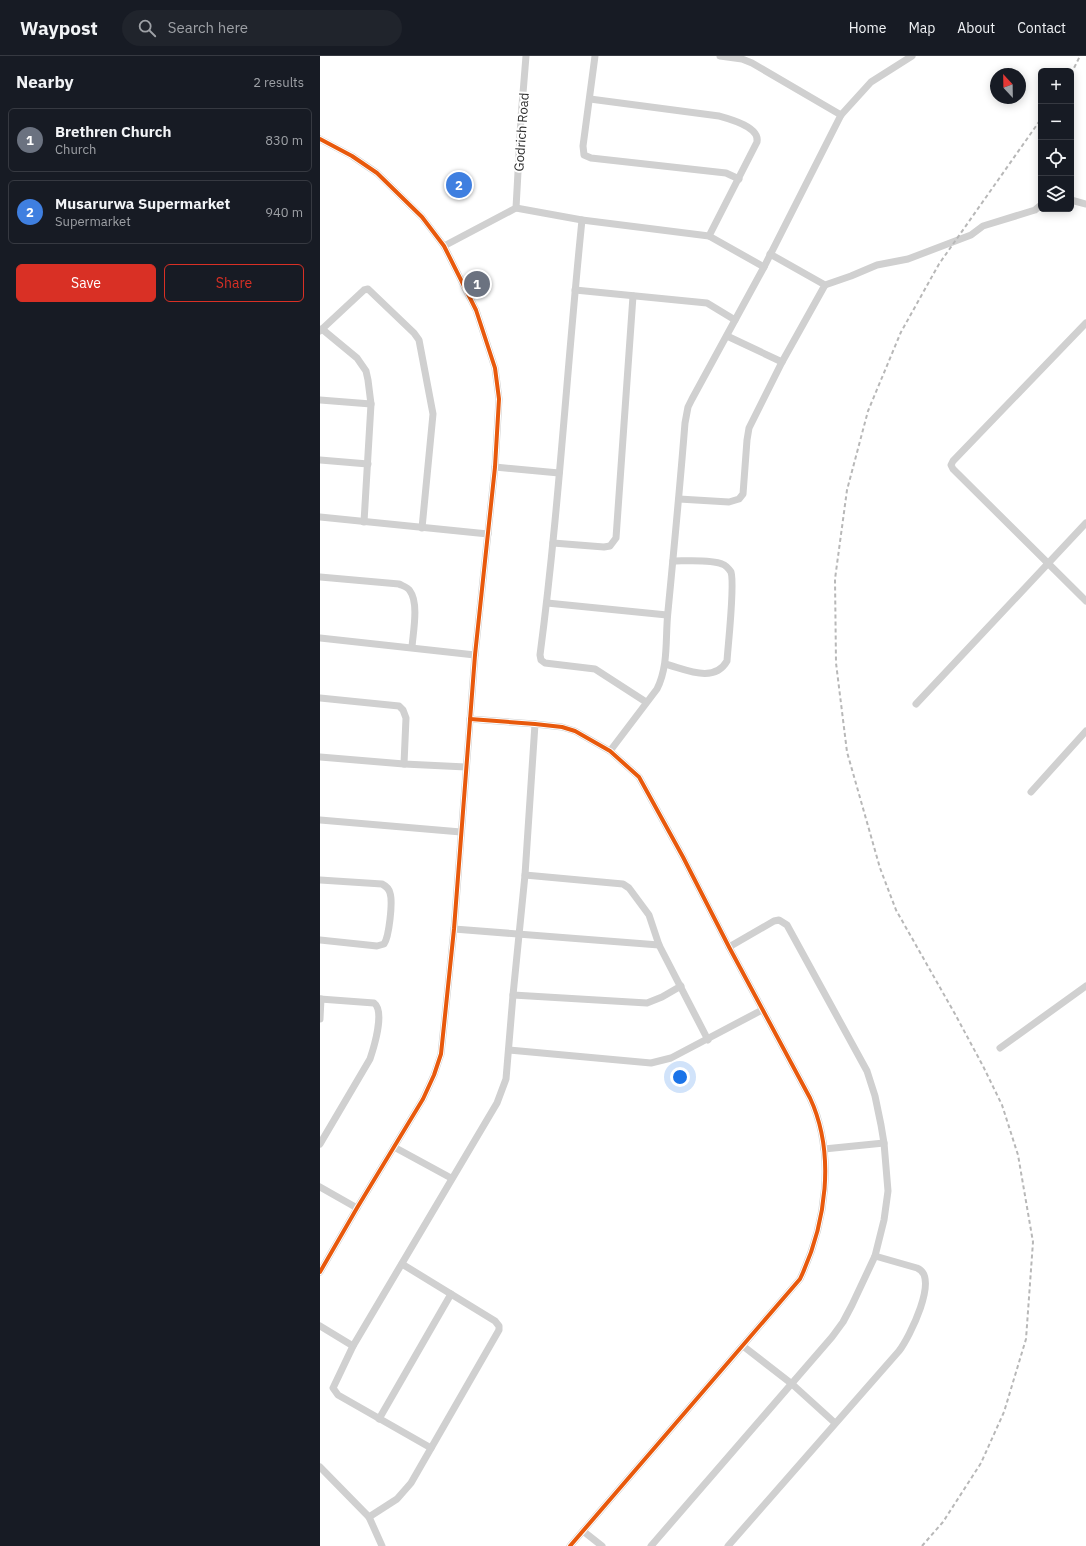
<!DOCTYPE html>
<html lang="en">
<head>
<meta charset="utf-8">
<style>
  body { margin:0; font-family:"IBM Plex Sans",sans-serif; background:#20242c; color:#f1f3f6 }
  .controls { position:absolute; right:12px; top:12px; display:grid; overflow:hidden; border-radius:6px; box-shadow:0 2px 10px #0003 }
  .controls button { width:36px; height:36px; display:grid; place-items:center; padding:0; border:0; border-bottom:1px solid #363941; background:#171b24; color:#f1f3f6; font:20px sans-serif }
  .compass { position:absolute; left:670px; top:12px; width:36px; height:36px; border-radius:50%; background:#171b24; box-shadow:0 2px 10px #0003; rotate:338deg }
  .you { position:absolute; left:360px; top:1021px; width:14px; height:14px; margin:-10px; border:3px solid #fff; border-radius:50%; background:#1a73e8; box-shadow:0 0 0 6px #1a73e833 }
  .badge { display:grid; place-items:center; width:26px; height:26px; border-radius:50%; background:#d93025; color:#fff; font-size:13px; font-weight:700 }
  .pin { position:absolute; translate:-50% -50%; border:2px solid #fff; box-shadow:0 1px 4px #0006 }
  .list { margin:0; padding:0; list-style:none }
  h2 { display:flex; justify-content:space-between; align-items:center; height:52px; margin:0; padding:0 16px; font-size:17px }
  h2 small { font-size:13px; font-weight:400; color:#9ea1a6 }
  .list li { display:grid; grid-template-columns:26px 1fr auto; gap:12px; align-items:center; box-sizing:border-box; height:64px; margin:0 8px 8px; padding:0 8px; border:1px solid #363941; border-radius:6px }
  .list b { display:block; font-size:15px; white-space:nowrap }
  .list p { margin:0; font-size:13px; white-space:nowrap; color:#9ea1a6 }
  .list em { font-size:13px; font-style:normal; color:#9ea1a6 }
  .actions { display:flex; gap:8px; padding:12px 16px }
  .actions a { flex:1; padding:9px 0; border:1px solid #d93025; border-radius:6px; text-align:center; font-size:14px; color:#d93025 }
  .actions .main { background:#d93025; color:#fff }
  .icon { flex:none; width:22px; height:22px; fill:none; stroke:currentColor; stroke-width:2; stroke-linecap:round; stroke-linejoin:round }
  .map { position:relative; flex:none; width:766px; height:1490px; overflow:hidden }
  header { display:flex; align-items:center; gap:24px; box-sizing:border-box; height:56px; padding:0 20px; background:#171b24; border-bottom:1px solid #363941 }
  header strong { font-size:19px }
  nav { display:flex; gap:22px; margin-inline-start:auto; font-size:14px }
  .search { width:280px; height:36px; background:#20242c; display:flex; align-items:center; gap:10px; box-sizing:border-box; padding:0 14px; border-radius:22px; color:#9ea1a6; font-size:15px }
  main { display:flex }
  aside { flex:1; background:#171b24 }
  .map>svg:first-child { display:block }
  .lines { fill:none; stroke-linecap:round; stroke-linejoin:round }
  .minor { stroke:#d0d0d0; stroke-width:7 }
  .rail { stroke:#b8b8b8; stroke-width:2; stroke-dasharray:4 3; stroke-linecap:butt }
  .cycleway-casing { stroke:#fff; stroke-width:6 }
  .cycleway { stroke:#e8590c; stroke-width:4 }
  .labels { text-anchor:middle; stroke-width:4; stroke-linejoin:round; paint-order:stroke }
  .street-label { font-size:13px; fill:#2e2e2e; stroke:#fff }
</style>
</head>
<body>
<header>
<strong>Waypost</strong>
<div class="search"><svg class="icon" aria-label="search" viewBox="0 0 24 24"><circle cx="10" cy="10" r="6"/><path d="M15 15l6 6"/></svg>Search here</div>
<nav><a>Home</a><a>Map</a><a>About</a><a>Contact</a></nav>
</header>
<main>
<aside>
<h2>Nearby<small>2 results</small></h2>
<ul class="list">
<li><span class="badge" style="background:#6b7280">1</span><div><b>Brethren Church</b><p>Church</p></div><em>830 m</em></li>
<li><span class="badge" style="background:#3f7fe0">2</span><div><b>Musarurwa Supermarket</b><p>Supermarket</p></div><em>940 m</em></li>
</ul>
<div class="actions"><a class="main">Save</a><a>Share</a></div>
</aside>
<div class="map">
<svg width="766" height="1490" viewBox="0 0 766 1490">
  <rect width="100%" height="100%" fill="#fff"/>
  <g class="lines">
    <g class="minor">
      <polyline points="275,0 263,90 264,99 271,102 406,117 419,123"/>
      <polyline points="400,0 422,3 432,7 521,59"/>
      <path d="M270 43 399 60C410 63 440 71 437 86L389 180"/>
      <polyline points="0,83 32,100 57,117 102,161 124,190 156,254 175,312 179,343 175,411 155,599 134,873 121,998 114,1019 103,1043 37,1152 0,1216"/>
      <polyline points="751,144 766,148"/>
      <polyline points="196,152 201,62 206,0"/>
      <path d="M262 164C247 309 239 455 220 599L221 604 225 607 275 613 326 646"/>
      <polyline points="124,190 196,152 262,164 389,180 444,211"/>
      <polyline points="505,229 531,220 557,209 588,203 651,179 663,170 715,154 721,149"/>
      <polyline points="255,234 387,247 415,264"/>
      <polyline points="766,267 633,405 631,409 633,413 766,545"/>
      <polyline points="2,273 37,302 46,315 48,324 51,348 44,466"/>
      <polyline points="0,275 44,234 48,233 94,277 99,284 113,358 102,472"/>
      <polyline points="407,280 462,306"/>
      <polyline points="0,344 51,348"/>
      <polyline points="0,404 48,408"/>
      <polyline points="175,411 239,417"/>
      <polyline points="359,443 409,446 419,443 423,438 427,384 429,372 462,306 505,229 450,198"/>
      <polyline points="0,461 168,478"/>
      <polyline points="233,487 284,491 290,490 296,482 313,240"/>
      <path d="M0 521 79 528C83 530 88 531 90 535 99 547 93 577 92 591"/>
      <polyline points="227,547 347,559"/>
      <polyline points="0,582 155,599"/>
      <path d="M345 608C365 613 394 628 407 605 408 589 415 528 411 516 409 513 405 509 402 508 391 503 365 505 353 505"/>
      <polyline points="0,642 79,650 83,654 86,662 84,708"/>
      <polyline points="596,648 766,467"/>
      <path d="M150 663 215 668 242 671 255 675 290 695 319 721 363 801 409 891 490 1042C516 1098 506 1168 480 1223L250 1490"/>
      <path d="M290 695 337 633C349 609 345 582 348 555 354 493 360 430 365 367L368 351 372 343 444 211 521 59 551 26 592 0"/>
      <polyline points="0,701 84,708 146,711"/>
      <polyline points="711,736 766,675"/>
      <polyline points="0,764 141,776"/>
      <polyline points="205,819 303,828 309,832 329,859 339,889 388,984"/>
      <path d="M0 824 62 828C66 830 69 833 70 837 73 846 69 881 64 888L57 890 0 884"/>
      <polyline points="134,873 339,889"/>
      <polyline points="193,939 327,947 342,941 361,930"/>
      <path d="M0 943 54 947C65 955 54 991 50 1003L0 1088"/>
      <polyline points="0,963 1,943"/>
      <polyline points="680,992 766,930"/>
      <polyline points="189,994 331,1007 351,1002 442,954"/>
      <polyline points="74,1091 131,1122"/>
      <polyline points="504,1093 564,1087"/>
      <polyline points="0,1131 37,1152"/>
      <polyline points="0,1270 33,1290"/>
      <polyline points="423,1290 472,1328 515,1367"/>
      <polyline points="59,1363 131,1238"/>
      <polyline points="111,1392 18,1339 13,1332 33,1290 177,1047 186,1023 193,939 205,819 215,668"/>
      <polyline points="0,1411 49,1461 62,1490"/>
      <polyline points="49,1461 77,1443 91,1427 179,1274 179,1270 175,1265 82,1208"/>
      <polyline points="263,1475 282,1490"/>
      <polyline points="331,1490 512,1281 523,1266 532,1249 555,1200 564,1164 568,1135 564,1087 561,1069 555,1040 547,1015 467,869 459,864 454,865 409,891"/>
      <path d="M408 1490 579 1295C589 1282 620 1221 597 1212L555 1200"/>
    </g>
    <g class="rail">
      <polyline points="751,18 760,0"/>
      <polyline points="602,1490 623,1466 661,1407 684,1356 706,1283 713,1186 698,1099 682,1049 663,1010 635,958 576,854 560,812 527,696 516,607 515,523 527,434 548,355 581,276 619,208 721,63"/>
    </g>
    <g class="cycleway-casing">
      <g id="cycleway">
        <polyline points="0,83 32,100 57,117 102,161 124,190 156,254 175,312 179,343 175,411 155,599 134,873 121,998 114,1019 103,1043 37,1152 0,1216"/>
        <path d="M150 663 215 668 242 671 255 675 290 695 319 721 363 801 409 891 490 1042C516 1098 506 1168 480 1223L250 1490"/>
      </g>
    </g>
    <use href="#cycleway" class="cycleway"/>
  </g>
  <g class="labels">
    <g class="street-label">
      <text transform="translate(201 76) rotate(-86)" y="5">Godrich Road</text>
    </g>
  </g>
</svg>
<div class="controls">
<button>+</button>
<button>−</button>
<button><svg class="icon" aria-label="locate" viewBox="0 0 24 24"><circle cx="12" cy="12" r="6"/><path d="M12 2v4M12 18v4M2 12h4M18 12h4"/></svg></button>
<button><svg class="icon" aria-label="layers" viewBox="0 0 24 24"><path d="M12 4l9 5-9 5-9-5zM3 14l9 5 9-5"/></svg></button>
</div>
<svg class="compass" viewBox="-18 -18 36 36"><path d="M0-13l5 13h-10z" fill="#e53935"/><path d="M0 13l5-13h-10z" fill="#9ea1a6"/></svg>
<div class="you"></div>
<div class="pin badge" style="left:157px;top:228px;background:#6b7280">1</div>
<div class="pin badge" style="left:139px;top:129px;background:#3f7fe0">2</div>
</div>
</main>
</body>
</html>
